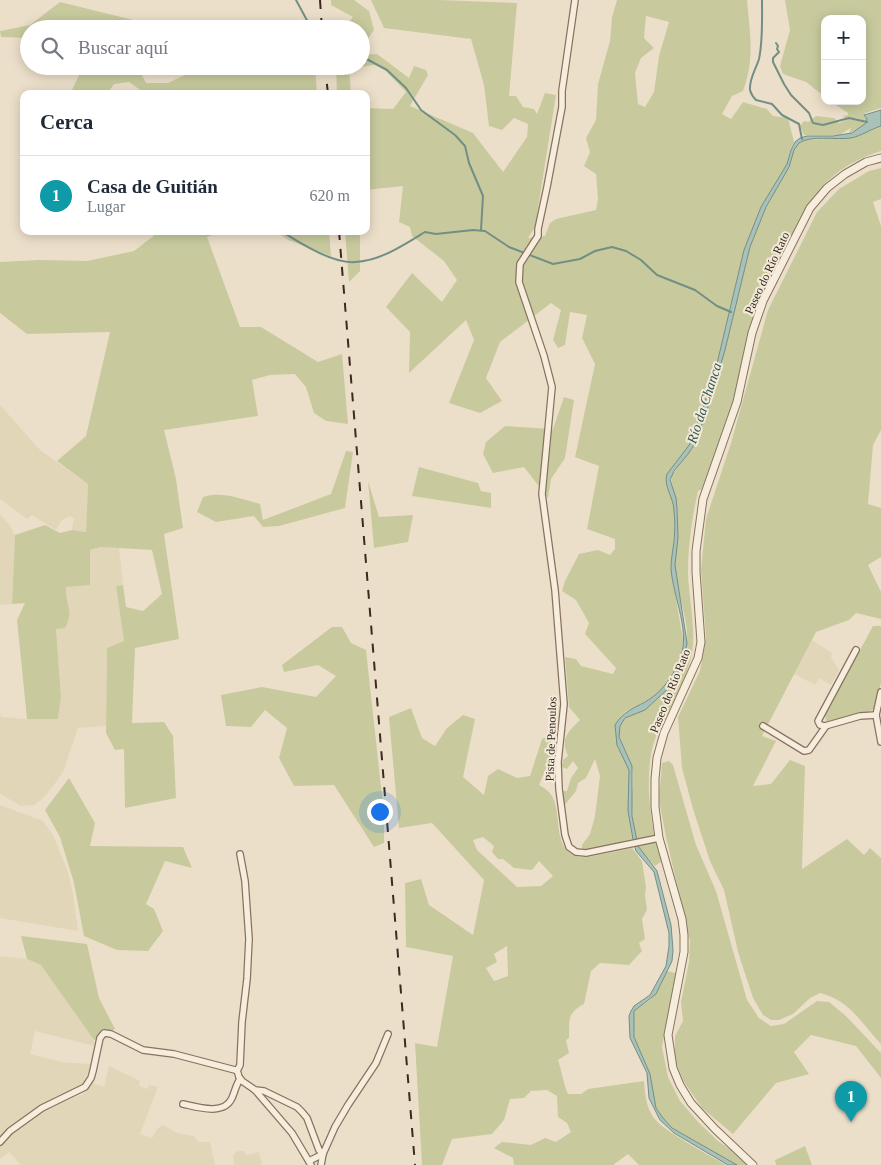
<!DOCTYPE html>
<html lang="es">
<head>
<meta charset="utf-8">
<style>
  body { margin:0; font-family:Georgia,serif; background:#f2f2f3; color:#1f2937 }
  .controls { position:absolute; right:15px; top:15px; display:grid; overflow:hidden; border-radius:10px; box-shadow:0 2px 12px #0003 }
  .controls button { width:45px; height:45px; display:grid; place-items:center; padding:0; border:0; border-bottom:1px solid #e0e1e3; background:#fff; color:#1f2937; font:25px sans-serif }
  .you { position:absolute; left:379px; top:811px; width:18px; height:18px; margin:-12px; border:4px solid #fff; border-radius:50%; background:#1a73e8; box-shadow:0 0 0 8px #1a73e833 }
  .badge { display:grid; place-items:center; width:32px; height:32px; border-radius:50%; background:#0f766e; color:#fff; font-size:16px; font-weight:700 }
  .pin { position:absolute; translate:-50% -41px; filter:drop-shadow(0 1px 2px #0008) }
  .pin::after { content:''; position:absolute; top:26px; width:18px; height:15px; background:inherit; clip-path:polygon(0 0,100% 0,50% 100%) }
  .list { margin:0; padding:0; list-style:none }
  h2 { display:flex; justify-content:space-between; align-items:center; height:65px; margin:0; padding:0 20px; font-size:21px }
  h2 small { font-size:16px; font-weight:400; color:#747a83 }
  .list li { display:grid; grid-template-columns:32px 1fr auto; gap:15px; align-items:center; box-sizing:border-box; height:80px; padding:0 20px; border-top:1px solid #e0e1e3 }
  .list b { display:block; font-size:19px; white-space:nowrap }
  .list p { margin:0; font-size:16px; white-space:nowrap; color:#747a83 }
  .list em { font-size:16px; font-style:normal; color:#747a83 }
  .icon { flex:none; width:28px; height:28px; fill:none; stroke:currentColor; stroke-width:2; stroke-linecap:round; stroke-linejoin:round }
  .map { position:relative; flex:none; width:881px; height:1165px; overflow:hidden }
  .search { position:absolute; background:#fff; box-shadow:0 2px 12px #0003; left:20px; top:20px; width:350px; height:55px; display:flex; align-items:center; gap:12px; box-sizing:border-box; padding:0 18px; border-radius:28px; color:#747a83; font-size:19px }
  .panel { position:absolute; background:#fff; box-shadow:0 2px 12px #0003; left:20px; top:90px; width:350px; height:145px; border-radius:10px }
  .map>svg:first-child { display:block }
  .farmland { fill:#e1d7b8 }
  .green { fill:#c8ca9e; fill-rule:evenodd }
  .water { fill:#aac1b9; stroke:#718f85 }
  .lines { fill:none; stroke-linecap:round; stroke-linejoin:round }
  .stream { stroke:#718f85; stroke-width:2 }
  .minor-casing { stroke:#887260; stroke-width:8 }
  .tertiary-casing { stroke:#887260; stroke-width:9 }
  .minor { stroke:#f7eddd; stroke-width:5.5 }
  .tertiary { stroke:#f7eddd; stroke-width:7 }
  .rail { stroke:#3a2b22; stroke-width:2; stroke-dasharray:9 9; stroke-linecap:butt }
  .labels { text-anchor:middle; stroke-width:4; stroke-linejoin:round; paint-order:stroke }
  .street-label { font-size:12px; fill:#3a2b22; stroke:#f4ead9 }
  .water-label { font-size:14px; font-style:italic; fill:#325853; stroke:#f4ead9 }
</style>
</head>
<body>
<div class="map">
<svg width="881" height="1165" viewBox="0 0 881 1165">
  <rect width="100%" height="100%" fill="#ecdfca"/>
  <g class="farmland">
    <polygon points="0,405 40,450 88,484 86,532 72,530 74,519 70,516 62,520 56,530 32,515 27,519 0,499"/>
    <polygon points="0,515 8,523 15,535 12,604 0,605"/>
    <polygon points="101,547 119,548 123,585 116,586 124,642 107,648 106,726 78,728 63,772 53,786 44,797 34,805 21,806 0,794 0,715 2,717 27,719 58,719 61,697 56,629 70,608 65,599 66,587 89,550"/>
    <polygon points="812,640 832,653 831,657 839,670 831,685 819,678 815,685 794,674"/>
    <polygon points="0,805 43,821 53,835 68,872 73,893 78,931 0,918"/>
    <polygon points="0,956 27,959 41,965 94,1040 94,1046 35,1031 30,1054 62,1062 90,1064 90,1069 81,1086 55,1097 22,1118 0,1139"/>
    <polygon points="109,1066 140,1081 139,1086 147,1089 149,1085 158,1087 140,1134 152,1138 158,1128 163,1125 177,1133 194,1136 198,1142 210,1142 215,1165 21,1165 9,1152 0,1159 0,1146 10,1135 42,1112 83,1094 93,1083 104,1087"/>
    <polygon points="238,1151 244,1151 246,1155 259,1152 262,1165 234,1165 233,1155"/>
  </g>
  <g class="green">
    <polygon points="331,0 354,0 369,11 374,30 361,49 361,29 333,29 333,25 347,25 353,17 331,5"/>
    <path d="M371 0H440L517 3 509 96H516L523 107 534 109 537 114 545 93 556 95 535 227 528 238 545 236 550 223 556 219 596 210 598 199 596 174 584 166 590 152 586 138 596 120 598 84 610 41 612 17 617 0H747C750 33 755 59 743 91L732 96 722 114 731 119 743 102 767 109 773 116 788 118 794 142 791 148 787 164 761 207 744 250 715 372 696 428 690 444 667 474 669 492 673 502 674 511V540L671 569 683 640 682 655 673 675 665 686 657 695 625 712 620 717 617 745 629 770 628 811 633 839 582 852V845L590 834 595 816 600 776 595 759 586 778 578 783 576 791 564 806 563 791H567L571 778 578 768 573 761 567 769 562 767 563 760 568 756C560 738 568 732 580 720L569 707 565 657 576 659 581 666 613 674 616 668 585 634 589 623 576 600 562 591 565 581 579 554 598 550 610 555 615 549V539L587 529 599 466 575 457 595 364 582 338 587 315 570 312 565 345 558 348 553 340 561 310 551 303 500 342 486 378 502 401 480 413 449 403 474 340 466 320 409 373 410 332 386 307 412 273 442 302 457 280 444 261 412 236 410 227 399 222 403 186 366 190V108L393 109 406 92 379 64 349 69 351 94H337L336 66H361V55L377 54 409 78 414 66 426 70 428 75 410 106 473 133 503 172 527 137 528 124 514 118 502 130 489 126 484 85 471 39 384 28ZM646 16 669 22 659 56 654 92 645 107 638 104 635 73 641 58 654 48 644 38Z"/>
    <path d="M785 0H881V108L865 113 864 115 867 119C866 125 855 132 849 133L851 128 839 135H804L800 126 804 121 808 122 816 116 834 118 839 123 846 120 843 116 848 115V113L830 101H862V19H825V97L806 82 783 74 780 66 790 30Z"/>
    <polygon points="60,2 133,20 141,29 29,29 29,38 1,37 0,31 30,25"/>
    <polygon points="88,66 137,66 146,83 168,83 204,66 315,66 317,94 146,94 129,82 114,84 107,94 70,94 82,69"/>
    <path d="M881 126V151C821 170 808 204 781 257 771 277 759 297 753 318 743 348 740 380 731 411 723 437 712 463 702 489L698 491C692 518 688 545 688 574 689 600 696 627 692 654 686 681 671 706 659 730 645 757 648 799 653 828 654 839 659 850 662 861L655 866C649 859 641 854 638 846 632 830 632 810 632 793 633 785 634 775 632 767 628 753 613 740 621 725 625 715 637 714 645 709 664 697 685 666 687 643 689 617 675 591 675 565 675 546 680 527 677 508 675 497 669 487 672 475L694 445 705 417 725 350 750 247 766 207 789 167 794 150 799 143 802 140 851 138Z"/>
    <path d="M881 168V199L873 202 881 226V430L873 445 868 504 881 508V557L868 565 881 592V619L856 613 849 620 816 632 762 736 776 741 753 786 771 784 790 760 805 766 802 869 847 839 864 855 870 848 881 858V1044C860 1022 851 1001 820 993L810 998 793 1014 779 1020H771L763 1015 753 998 738 952 724 890 710 861 693 809 682 768 678 717 700 671 706 638 701 570 706 519 731 443 768 310 817 212 839 189 869 171Z"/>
    <path d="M160 231H223L207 237 240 327H261L318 362 342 354 348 424 326 421 314 413 306 387 295 374 270 375 252 380 258 416 164 430 176 479 183 528 164 534 179 639 135 648 132 723 164 722 173 736 176 798 125 808 124 749 115 750 106 733 107 648 124 641 116 586 123 585 126 607 143 611 162 594 152 550 101 547 90 550V585L66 587C65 606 75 609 65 628L56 629 61 697 58 719H27L17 620 25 603 12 604 15 535 45 525 60 533 72 530 86 532 88 484 57 461 86 436 110 332 27 334 0 313V262L39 260 87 261 134 251Z"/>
    <polygon points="275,231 329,231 331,256 288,240"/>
    <polygon points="345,231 360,231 360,271 349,282"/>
    <polygon points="564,397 574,400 565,458 551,479 548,498 524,467 493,473 483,454 486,442 505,426 553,429"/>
    <path d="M346 451 353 452 345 508 279 526 263 527 254 516 216 522 197 512 203 497C222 491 241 499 260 504L263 520 331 494Z"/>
    <polygon points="419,467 478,483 481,491 491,493 491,508 412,496"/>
    <polygon points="368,481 379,517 413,515 408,542 374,548"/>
    <path d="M873 626H881V683L874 709C868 713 832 723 826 721L825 715Z"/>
    <polygon points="332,627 342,627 351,643 366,650 384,814 384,843 374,847 334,785 294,786 279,758 287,728 265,710 251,727 226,726 221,695 262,687 316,697 336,676 318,665 284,672 282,665"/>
    <path d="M411 708 422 738 435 746 447 728 463 715 475 719 463 777 484 795 488 776 498 769 517 778 530 776 542 739 548 736 551 740V757L539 785C545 788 550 792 553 798 562 816 552 854 581 857 590 858 621 850 632 848L642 861 646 887 645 895 647 910 642 919 645 939 639 943 642 951 629 965 600 963 591 971 584 1004C566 1014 570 1019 569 1038L566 1040 569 1053 558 1060C562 1071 563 1083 568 1094H581L588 1089 644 1081C645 1094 646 1107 654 1118 663 1131 711 1156 726 1165H639L628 1154 613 1165H514L513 1158 494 1148 502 1142 531 1145 545 1138 556 1142 571 1132 567 1123 558 1117 557 1096 547 1090 531 1091 524 1098 510 1099 504 1120 492 1134 452 1139 442 1165H422L415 1043 437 1047 453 956 406 947 405 883 421 879 429 905 473 935 484 880 432 823 399 828 389 717ZM483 837 494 846 492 852 498 859H503L514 868 532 870 539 861 553 876 541 886 517 887 477 850 473 840ZM507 946 508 976 494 981 486 968 497 962 494 954Z"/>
    <polygon points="669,761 673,765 696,845 716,891 747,1000 759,1018 771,1026 784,1024 817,1001 829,1002 846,1016 881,1053 881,1078 856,1046 811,1035 794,1052 809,1074 776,1083 733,1134 702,1108 684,1082 675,1060 675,1036 683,1021 681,1002 689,962 690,941 666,837 659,800 662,763"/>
    <polygon points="69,778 95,823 90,846 183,847 192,868 165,861 146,904 154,909 163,931 148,951 117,950 84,936 74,883 60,837 45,810"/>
    <polygon points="21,936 87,944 99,998 115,1029 94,1040 41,965 27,959"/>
    <polygon points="667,971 676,973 662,1047 668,1077 680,1101 699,1123 718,1141 731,1150 748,1165 737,1165 672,1128 663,1118 656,1108 650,1074 634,1037 634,1011 651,999 662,983"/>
    <polygon points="805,1146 812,1165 776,1165 775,1160"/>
  </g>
  <path class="water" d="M881 110V126C871 129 861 136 851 138 837 140 810 135 799 143L794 150 789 167 766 207 750 247 725 350 705 417 694 445 688 454 674 471 670 480 676 498 677 509 678 537 675 565 687 643 684 658 672 685 645 710 625 718 620 726 619 737 632 766V816L638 846 657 871 671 925 673 950 672 961 656 994 634 1011V1037L650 1074 656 1108 663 1118 672 1128 737 1165H728L674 1133 660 1120 649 1098 647 1073 630 1038 629 1016 631 1011 634 1006 650 995 666 966 669 946V933L654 872 636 851 633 839 628 811 629 770 617 745 615 725C623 712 632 709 645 702 661 693 671 679 679 662 692 632 673 599 671 568 671 559 673 550 674 541 675 532 675 521 674 511 674 498 663 486 667 474L690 444 696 428 715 372 744 250 761 207 787 164 791 150 795 142 800 138 807 136H833L852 133 866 123 867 119 864 115Z"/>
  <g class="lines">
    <g class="stream">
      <polyline points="296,0 309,24 314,29"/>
      <path d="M762 0C762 20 763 40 759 59 756 69 749 79 750 90 751 94 753 97 756 100L772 104 782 115 799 124 802 139"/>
      <polyline points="776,43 778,46 777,49 779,52 773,58 773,62 784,84 791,95 809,113 813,123 823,125 849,118 867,122"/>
      <polyline points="361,56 387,70 406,88 421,110 455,135 465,146 469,163 483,196 481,230"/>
      <path d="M281 231C300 243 333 264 355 262 380 261 404 245 425 232L436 234 473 230 485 231 509 247 553 264 580 259 595 251 612 247 626 251 641 260 657 275 695 290 717 306 731 312"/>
    </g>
    <g class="minor-casing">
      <g id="minor">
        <polyline points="575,0 562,91 562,107 547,187 538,229 538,236 520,264 519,282 544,356 552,387 542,494 555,590 564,704 558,762 559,789 565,835 569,847 576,852 586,853 659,838"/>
        <polyline points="856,650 818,721 820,725 825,726 860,716 876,715"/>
        <polyline points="881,692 876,715 881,742"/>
        <polyline points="763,726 804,751 809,750 826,726"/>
        <polyline points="237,1070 239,1077 242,1081 255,1090 292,1133 311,1165"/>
        <polyline points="255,1090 264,1091 297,1107 302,1112 307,1118 319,1150 323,1154 309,1161"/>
        <path d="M183 1104C197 1107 224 1116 232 1098 235 1091 236 1085 240 1079"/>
        <polyline points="0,1142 10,1131 42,1108 85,1087 91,1078 93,1071 100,1038 104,1033 111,1034 143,1050 174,1054 235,1070 238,1069 240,1065 242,1022 247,979 249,939 245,881 240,854"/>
        <polyline points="321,1165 323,1154 335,1127 348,1105 376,1063 388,1034"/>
      </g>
    </g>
    <g class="tertiary-casing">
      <polyline id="tertiary" points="753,1165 715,1129 691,1103 680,1085 673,1068 668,1035 684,952 684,935 682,919 659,838 655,807 655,779 657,758 664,733 698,658 701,642 696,572 696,551 703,499 737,402 752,333 763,301 810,208 827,188 845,174 866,162 881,158"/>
    </g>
    <use href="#minor" class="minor"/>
    <use href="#tertiary" class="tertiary"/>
    <g class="rail">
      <polyline points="320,0 322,29"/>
      <polyline points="325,66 328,94"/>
      <polyline points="339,231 415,1165"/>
    </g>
  </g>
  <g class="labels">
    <g class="street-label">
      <text transform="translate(767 273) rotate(-65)" y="4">Paseo do Río Rato</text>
      <text transform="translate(670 691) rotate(-68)" y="4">Paseo do Río Rato</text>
      <text transform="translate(551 739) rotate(-88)" y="4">Pista de Penoulos</text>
    </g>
    <g class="water-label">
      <text transform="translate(704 403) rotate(-72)" y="5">Río da Chanca</text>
    </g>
  </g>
</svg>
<div class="controls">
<button>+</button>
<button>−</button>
</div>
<div class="you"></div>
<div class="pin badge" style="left:851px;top:1122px;background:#0f9aa8">1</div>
<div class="search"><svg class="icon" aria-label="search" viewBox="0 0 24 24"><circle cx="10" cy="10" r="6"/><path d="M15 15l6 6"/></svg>Buscar aquí</div>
<section class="panel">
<h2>Cerca<small></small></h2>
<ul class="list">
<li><span class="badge" style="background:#0f9aa8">1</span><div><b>Casa de Guitián</b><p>Lugar</p></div><em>620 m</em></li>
</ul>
</section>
</div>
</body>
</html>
